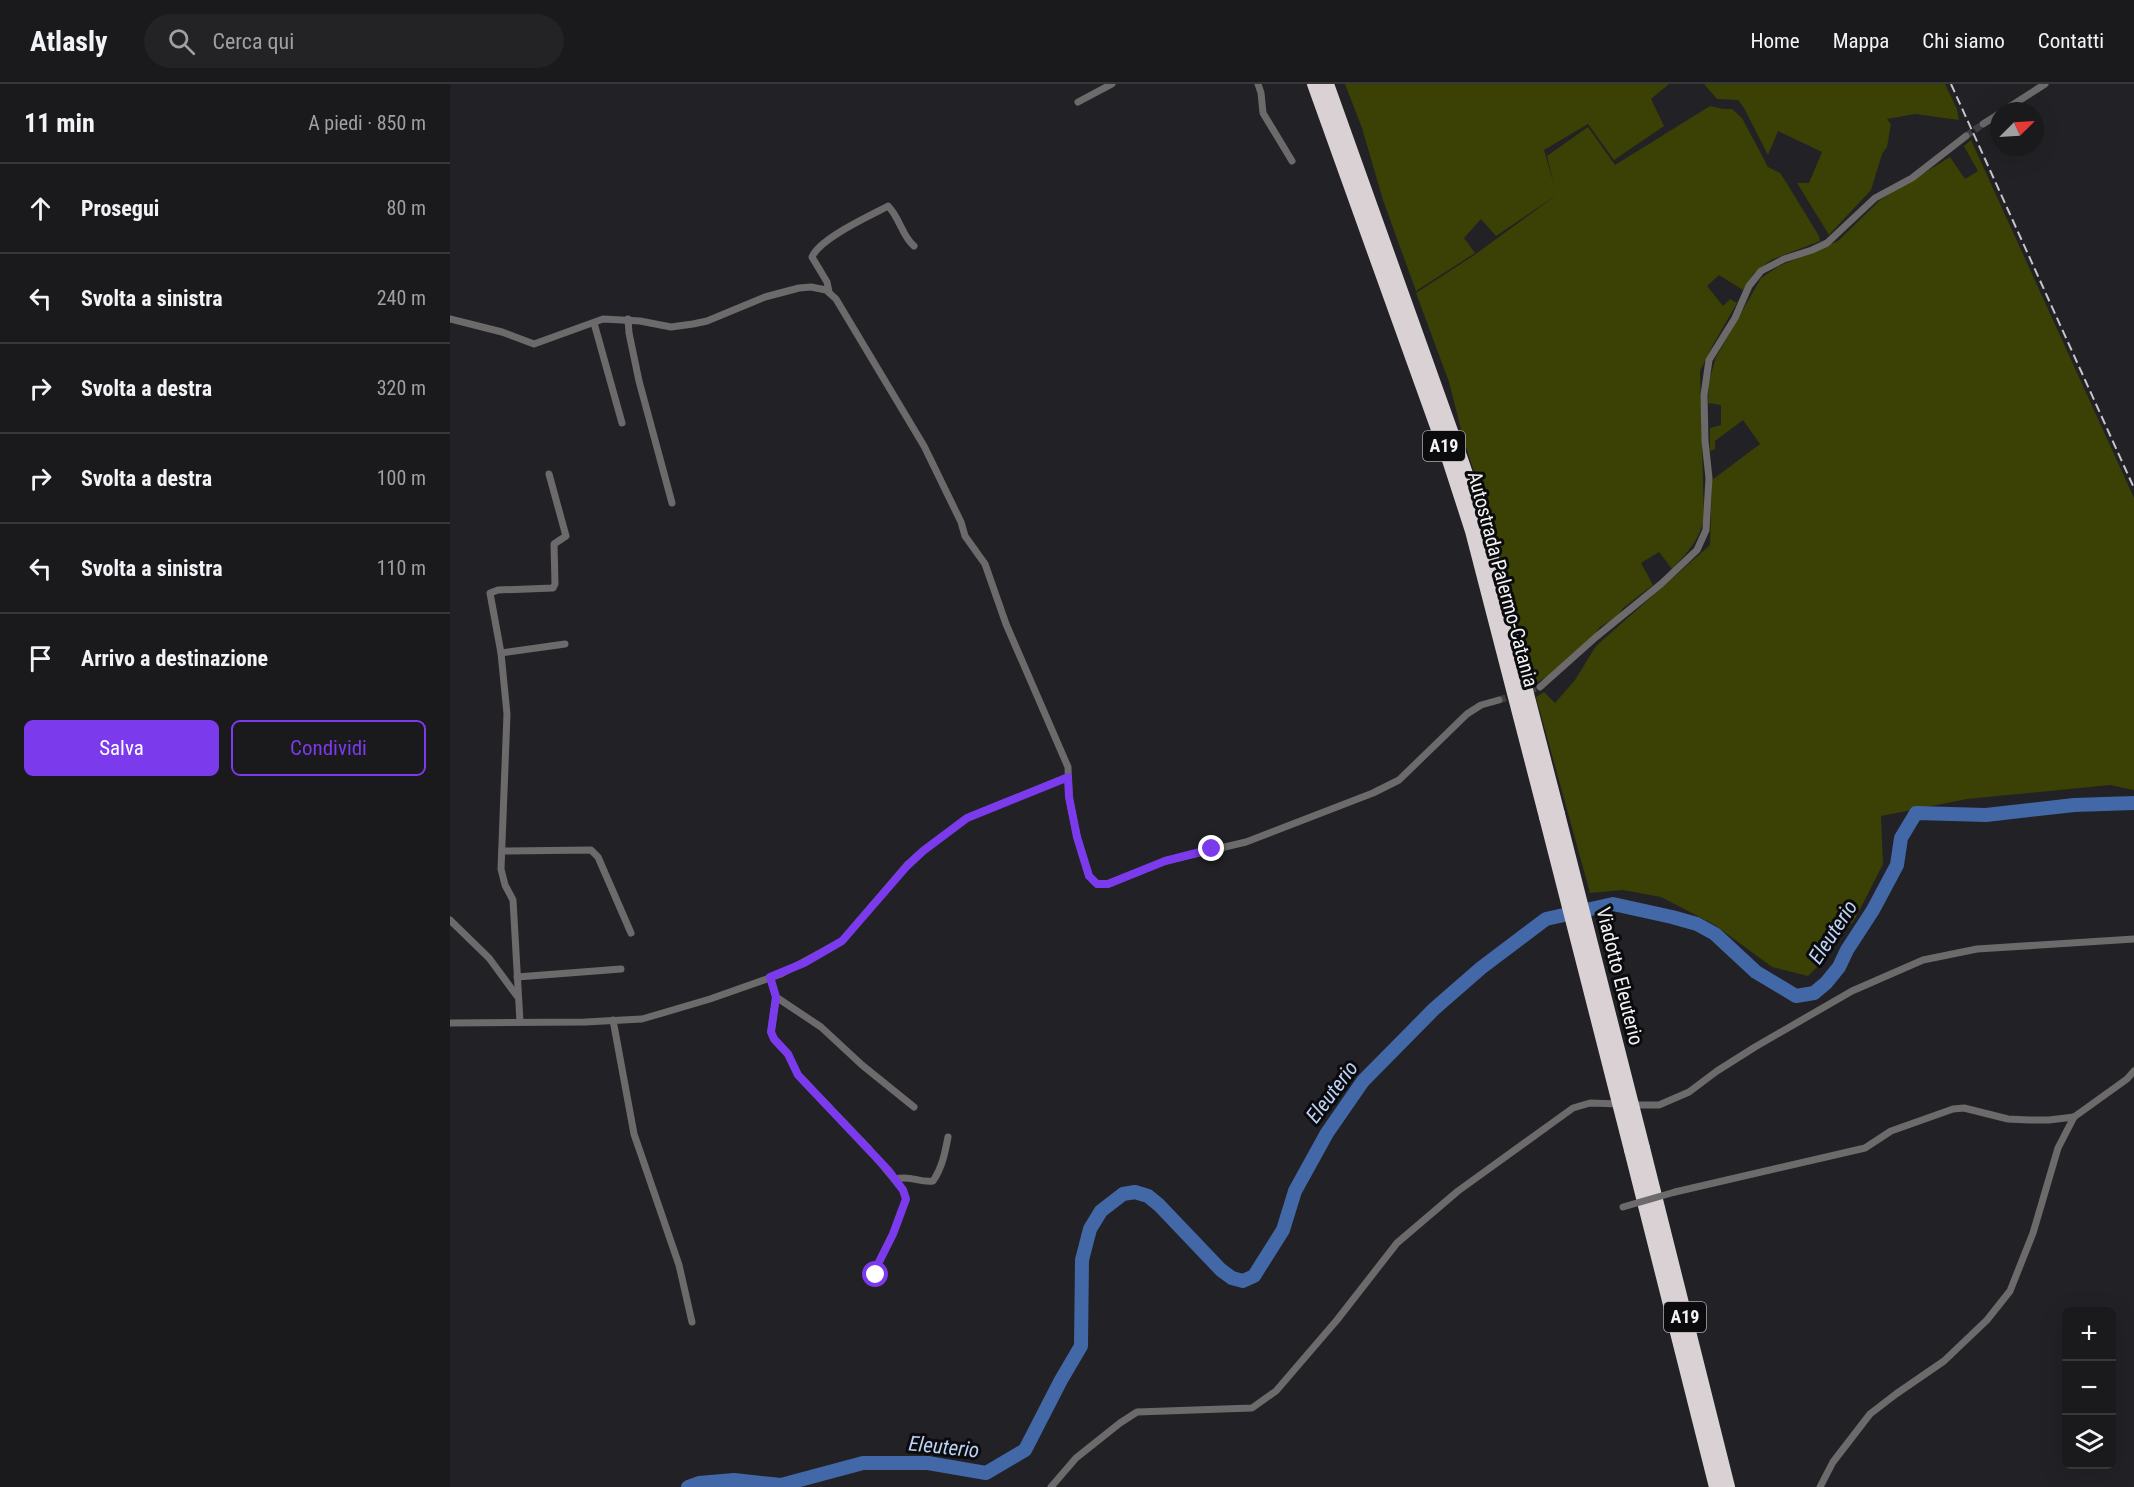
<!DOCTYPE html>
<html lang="it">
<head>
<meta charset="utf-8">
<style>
  body { margin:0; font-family:"Roboto Condensed",sans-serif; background:#232225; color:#f1f3f6 }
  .controls { position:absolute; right:18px; bottom:18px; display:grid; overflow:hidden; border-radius:9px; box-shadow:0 6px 24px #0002 }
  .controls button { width:54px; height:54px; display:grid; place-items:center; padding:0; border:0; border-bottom:2px solid #38383b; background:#1a191c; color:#f1f3f6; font:30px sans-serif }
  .compass { position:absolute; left:1540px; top:18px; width:54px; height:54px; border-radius:50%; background:#1a191c; box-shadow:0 6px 24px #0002; rotate:66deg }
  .stop { position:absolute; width:18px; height:18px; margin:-14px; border:4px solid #7c3aed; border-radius:50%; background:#fff }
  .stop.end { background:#7c3aed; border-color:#fff; box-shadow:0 2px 6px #0008 }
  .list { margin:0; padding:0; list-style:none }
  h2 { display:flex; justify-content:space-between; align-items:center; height:78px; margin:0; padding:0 24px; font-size:26px }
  h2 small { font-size:20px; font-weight:400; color:#9fa0a3 }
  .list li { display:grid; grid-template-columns:39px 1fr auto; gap:18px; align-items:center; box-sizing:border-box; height:90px; padding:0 24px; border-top:2px solid #38383b }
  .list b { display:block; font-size:22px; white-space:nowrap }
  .list em { font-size:20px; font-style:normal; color:#9fa0a3 }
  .actions { display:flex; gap:12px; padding:18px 24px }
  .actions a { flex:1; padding:14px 0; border:2px solid #7c3aed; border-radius:9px; text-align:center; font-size:21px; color:#7c3aed }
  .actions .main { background:#7c3aed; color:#fff }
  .icon { flex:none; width:33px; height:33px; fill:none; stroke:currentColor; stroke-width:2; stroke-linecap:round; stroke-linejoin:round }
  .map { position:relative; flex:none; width:1684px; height:1403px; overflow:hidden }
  header { display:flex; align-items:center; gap:36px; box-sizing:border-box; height:84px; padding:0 30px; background:#1a191c; border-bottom:2px solid #38383b }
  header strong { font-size:28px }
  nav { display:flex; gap:33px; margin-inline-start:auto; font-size:21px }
  .search { width:420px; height:54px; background:#232225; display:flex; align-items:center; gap:15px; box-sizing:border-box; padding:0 21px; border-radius:33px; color:#9fa0a3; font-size:22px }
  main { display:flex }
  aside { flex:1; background:#1a191c }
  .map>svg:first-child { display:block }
  .green { fill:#3b4104 }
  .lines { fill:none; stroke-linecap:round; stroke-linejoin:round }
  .river { stroke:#4268a8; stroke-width:14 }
  .minor-tunnel { stroke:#414044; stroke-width:7; stroke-dasharray:7 3.5; stroke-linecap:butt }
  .minor { stroke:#6d6a6b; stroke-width:7 }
  .motorway { stroke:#d9d1d3; stroke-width:14 }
  .rail { stroke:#c7c6c9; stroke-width:2; stroke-dasharray:9 4.5; stroke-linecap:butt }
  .minor-bridge { stroke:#6d6a6b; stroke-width:7 }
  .motorway-bridge { stroke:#d9d1d3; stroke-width:14 }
  .route { stroke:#7c3aed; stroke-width:8 }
  .labels { text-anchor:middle; stroke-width:6; stroke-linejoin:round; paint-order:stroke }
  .shield { fill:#0b0b0d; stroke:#adadaf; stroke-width:1.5 }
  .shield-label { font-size:18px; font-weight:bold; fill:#f3f2f5 }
  .street-label { font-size:20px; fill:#f3f2f5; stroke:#0b0b0d }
  .water-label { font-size:21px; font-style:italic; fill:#bcd3f7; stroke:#0b0b0d }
</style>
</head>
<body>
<header>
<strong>Atlasly</strong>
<div class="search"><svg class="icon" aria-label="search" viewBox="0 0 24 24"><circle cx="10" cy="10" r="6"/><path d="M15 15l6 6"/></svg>Cerca qui</div>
<nav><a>Home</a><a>Mappa</a><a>Chi siamo</a><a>Contatti</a></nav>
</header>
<main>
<aside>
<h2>11 min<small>A piedi · 850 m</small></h2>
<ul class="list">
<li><svg class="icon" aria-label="ahead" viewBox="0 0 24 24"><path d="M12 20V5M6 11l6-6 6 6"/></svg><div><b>Prosegui</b></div><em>80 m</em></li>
<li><svg class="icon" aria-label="left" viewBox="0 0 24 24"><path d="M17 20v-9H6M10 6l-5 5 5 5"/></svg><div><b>Svolta a sinistra</b></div><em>240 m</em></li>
<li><svg class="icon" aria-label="right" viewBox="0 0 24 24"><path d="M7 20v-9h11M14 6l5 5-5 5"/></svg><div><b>Svolta a destra</b></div><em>320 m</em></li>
<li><svg class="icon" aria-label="right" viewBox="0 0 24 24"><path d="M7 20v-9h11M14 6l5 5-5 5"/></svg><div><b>Svolta a destra</b></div><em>100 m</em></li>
<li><svg class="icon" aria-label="left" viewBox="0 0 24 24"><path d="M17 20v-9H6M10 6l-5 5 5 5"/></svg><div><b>Svolta a sinistra</b></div><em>110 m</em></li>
<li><svg class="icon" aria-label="arrive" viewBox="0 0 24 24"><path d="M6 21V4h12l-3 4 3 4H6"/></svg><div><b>Arrivo a destinazione</b></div></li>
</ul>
<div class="actions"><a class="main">Salva</a><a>Condividi</a></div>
</aside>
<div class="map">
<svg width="1684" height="1403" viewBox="0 0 1684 1403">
  <rect width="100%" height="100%" fill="#222125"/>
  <g class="green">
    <path d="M895 0H1219L1201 15 1214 42 1164 76 1138 40 1094 66 1104 101 1097 72 1138 43 1165 81 1260 22 1273 25H1282L1292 34 1318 83 1330 89 1336 98 1369 152 1370 157 1321 176 1304 189 1293 206 1269 191 1257 202 1273 222 1280 215 1287 219 1263 261 1250 287 1254 435C1248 458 1238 468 1222 485L1209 468 1191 479 1203 501 1173 524 1168 532 1150 543 1143 552 1098 592 1083 601 1035 421 1014 357 999 298 966 209 1023 172 1108 110 1046 152 1031 135 1014 154 1025 169 966 207 933 116 912 44Z"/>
    <polygon points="1254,0 1495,0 1507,25 1509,36 1465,30 1437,35 1441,40 1437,63 1432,70 1421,106 1379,151 1347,99 1359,99 1372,68 1328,47 1318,71 1294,24 1288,16 1267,15"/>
    <polygon points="1521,56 1684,414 1684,706 1660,701 1517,715 1431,732 1433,780 1405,835 1370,880 1358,892 1322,883 1265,841 1211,813 1173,806 1140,809 1086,613 1094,608 1105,619 1125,596 1146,562 1260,461 1262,396 1310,360 1293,336 1265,357 1265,365 1260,367 1260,344 1271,341 1271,321 1258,319 1259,297 1266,273 1311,194 1329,182 1388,157 1430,116 1500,73 1515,95 1528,87 1514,62"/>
  </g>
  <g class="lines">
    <polyline class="river" points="238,1403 249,1399 284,1396 331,1401 413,1379 478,1379 536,1389 575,1366 611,1296 631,1262 632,1176 640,1145 651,1127 673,1110 685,1108 698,1112 709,1121 771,1186 782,1194 793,1197 804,1192 833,1146 845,1107 877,1049 913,997 984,925 1031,884 1096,835 1163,820 1222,833 1247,840 1265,850 1306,888 1346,912 1364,909 1376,899 1389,883 1397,866 1423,826 1447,781 1451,754 1466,729 1536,731 1624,721 1684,719"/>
    <g class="minor-tunnel">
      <polyline points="1516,52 1533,40"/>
      <polyline points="1049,616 1090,603"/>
    </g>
    <g class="minor">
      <polyline points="808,0 811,9 813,29 842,77"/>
      <polyline points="628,18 662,0"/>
      <polyline points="1553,27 1595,0"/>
      <polyline points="1533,40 1549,30"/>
      <path d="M379 208 377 198 362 173C370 154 420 132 438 122 450 134 452 152 464 162"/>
      <polyline points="0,235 52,248 84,260 153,235 190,237 221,243 243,240 257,237 315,213 349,204 361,203 376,206 386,215 474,362 511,438 515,452 535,480 556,540 618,683 619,713 627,753 639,792 647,800 658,800 715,777 796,758 923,709 949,696 1017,630 1031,621 1049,616"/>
      <polyline points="178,235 179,249 189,297 222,419"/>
      <polyline points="144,239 172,339"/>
      <polyline points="51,569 115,560"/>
      <polyline points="1090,603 1146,553 1211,500 1247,466 1256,446 1259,394 1255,357 1254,311 1259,276 1285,234 1299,202 1311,187 1334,175 1362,166 1377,159 1425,114 1462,94 1516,52"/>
      <polyline points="52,767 141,766 148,773 181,849"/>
      <polyline points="0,836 39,874 67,912"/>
      <polyline points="67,893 171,885"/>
      <polyline points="320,893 326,913 321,948 324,955 338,970 348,991 419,1065 453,1106 456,1115 443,1150 428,1180 426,1191"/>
      <polyline points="326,913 371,943 412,981 464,1023"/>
      <polyline points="163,936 184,1050 229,1181 242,1238"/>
      <polyline points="70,938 63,816 55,801 51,785 57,630 51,569 40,509 48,506 103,504 105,500 104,460 116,452 99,390"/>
      <polyline points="0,939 135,938 192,935 260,915 331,890 392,857 457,781 473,767 517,734 618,693"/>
      <polyline points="1181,1021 1209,1021 1239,1008 1267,987 1305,963 1402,907 1473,876 1527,865 1684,855"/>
      <path d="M446 1095C460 1091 470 1099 483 1097 492 1084 495 1069 498 1053"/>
      <polyline points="1225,1108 1415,1064 1441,1047 1503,1025 1514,1024 1558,1035 1579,1036 1599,1036 1624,1033 1677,995 1684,987"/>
      <polyline points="601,1403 626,1374 670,1339 687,1328 802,1324 826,1307 887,1236 947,1159 1008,1107 1123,1024 1140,1019 1170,1020"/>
      <polyline points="1370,1403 1383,1378 1420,1330 1446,1310 1494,1277 1537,1236 1560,1207 1583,1149 1608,1064 1624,1033"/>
    </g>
    <g class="motorway">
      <polyline points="864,0 1000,379 1022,447 1096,733"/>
      <polyline points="877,0 1011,375 1034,443 1108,730"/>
      <polyline points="1193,1064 1278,1403"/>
      <polyline points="1181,1066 1266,1403"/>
    </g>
    <polyline class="rail" points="1501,0 1684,404"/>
    <polyline class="minor-bridge" points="1173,1123 1225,1108"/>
    <g class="motorway-bridge">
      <polyline points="1108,730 1193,1064"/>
      <polyline points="1096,733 1181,1066"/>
    </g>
  </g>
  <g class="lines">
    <polyline class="route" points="426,1191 428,1180 443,1150 456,1115 453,1106 438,1086 348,991 338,970 324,955 321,948 326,913 320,893 354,879 392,857 457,782 473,767 517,734 616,694 618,693 619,713 627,753 639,792 647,800 658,800 715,777 762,765"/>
  </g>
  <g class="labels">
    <g class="shield">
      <rect x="973" y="347" width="42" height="30" rx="4.5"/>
      <rect x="1214" y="1218" width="42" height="30" rx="4.5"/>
    </g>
    <g class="shield-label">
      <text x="994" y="368">A19</text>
      <text x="1235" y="1239">A19</text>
    </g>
    <g class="street-label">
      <text transform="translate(1053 495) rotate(75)" y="7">Autostrada Palermo-Catania</text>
      <text transform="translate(1170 892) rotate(76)" y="7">Viadotto Eleuterio</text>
    </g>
    <g class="water-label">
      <text transform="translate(1383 848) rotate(-57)" y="7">Eleuterio</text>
      <text transform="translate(882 1008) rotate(-53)" y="7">Eleuterio</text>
      <text transform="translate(494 1363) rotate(6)" y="7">Eleuterio</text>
    </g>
  </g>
</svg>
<div class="controls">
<button>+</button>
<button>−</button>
<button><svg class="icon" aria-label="layers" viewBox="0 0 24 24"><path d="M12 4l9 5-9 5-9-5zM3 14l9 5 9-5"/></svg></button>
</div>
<svg class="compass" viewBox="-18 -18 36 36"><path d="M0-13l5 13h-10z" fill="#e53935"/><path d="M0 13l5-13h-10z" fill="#9fa0a3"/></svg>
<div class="stop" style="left:426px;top:1191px"></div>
<div class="stop end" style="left:762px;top:765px"></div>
</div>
</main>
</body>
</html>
